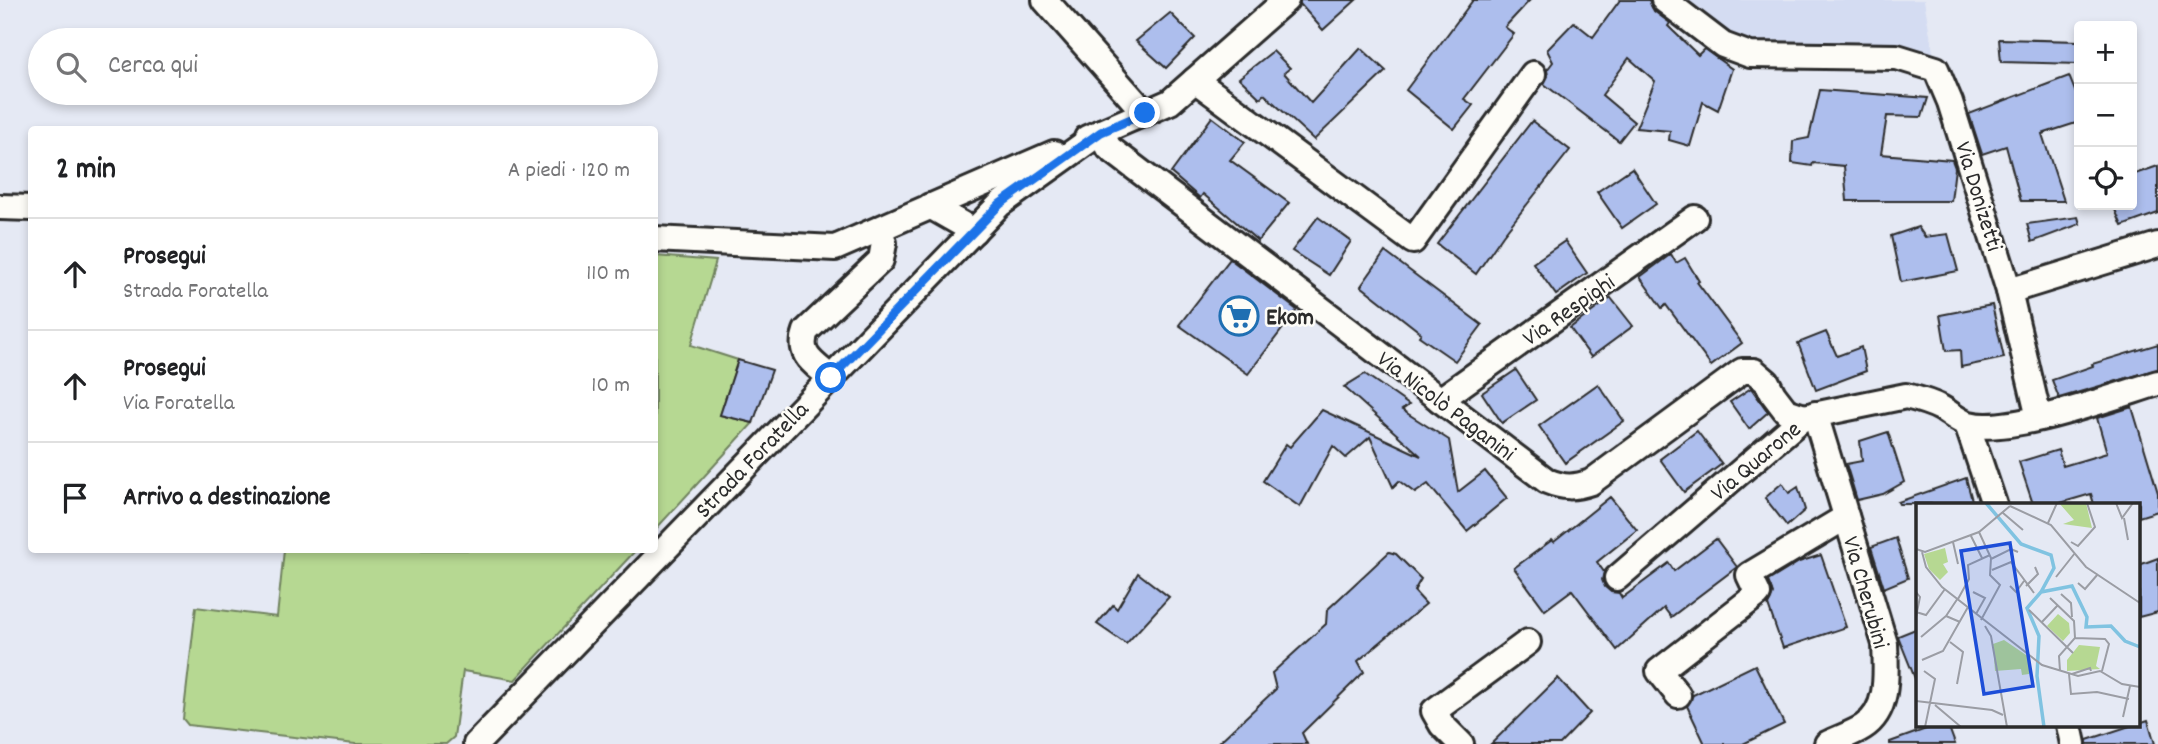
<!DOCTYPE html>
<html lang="it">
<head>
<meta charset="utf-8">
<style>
  body { margin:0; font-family:Dekko,sans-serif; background:#f2f2f2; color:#202124 }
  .controls { position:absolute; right:21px; top:21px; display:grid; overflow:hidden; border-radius:7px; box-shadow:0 4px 10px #0003 }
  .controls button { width:63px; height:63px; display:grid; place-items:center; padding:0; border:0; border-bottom:2px solid #e0e0e0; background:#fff; color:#202124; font:35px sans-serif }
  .stop { position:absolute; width:21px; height:21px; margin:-16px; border:5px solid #1a73e8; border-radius:50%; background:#fff }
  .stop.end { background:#1a73e8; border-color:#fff; box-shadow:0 2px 7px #0008 }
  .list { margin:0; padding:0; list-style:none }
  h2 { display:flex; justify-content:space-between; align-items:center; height:91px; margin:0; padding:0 28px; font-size:30px }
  h2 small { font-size:23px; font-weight:400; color:#757577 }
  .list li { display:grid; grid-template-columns:46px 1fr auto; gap:21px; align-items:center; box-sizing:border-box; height:112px; padding:0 28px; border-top:2px solid #e0e0e0 }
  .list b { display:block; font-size:26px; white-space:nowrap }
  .list p { margin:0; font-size:23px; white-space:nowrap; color:#757577 }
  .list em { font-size:23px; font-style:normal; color:#757577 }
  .icon { flex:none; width:38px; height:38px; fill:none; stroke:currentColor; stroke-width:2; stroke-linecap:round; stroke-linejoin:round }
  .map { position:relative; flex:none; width:2158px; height:744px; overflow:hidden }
  .search { position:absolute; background:#fff; box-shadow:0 4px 10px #0003; left:28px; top:28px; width:630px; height:77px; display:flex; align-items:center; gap:18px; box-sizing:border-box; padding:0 24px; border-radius:38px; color:#757577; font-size:26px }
  .panel { position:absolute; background:#fff; box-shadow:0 4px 10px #0003; left:28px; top:126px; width:630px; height:427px; border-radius:7px }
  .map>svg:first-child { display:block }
  .built { fill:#d4dcf2 }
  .green { fill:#b6d892; stroke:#70825e; stroke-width:2 }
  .building { fill:#adbeed; stroke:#2b2b2b; stroke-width:2 }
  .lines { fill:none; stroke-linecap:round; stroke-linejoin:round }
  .minor-casing { stroke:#2b2b2b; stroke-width:30 }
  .minor { stroke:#fdfcf7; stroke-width:24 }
  .route { stroke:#1a73e8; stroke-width:9 }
  .labels { text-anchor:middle; stroke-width:5; stroke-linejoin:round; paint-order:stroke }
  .street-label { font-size:24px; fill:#2b2b2b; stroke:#fdfcf7 }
  .poi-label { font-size:24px; font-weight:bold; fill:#2b2b2b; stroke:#fdfcf7; text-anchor:start }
  .inset-river { fill:none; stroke:#80c3e1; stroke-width:3.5 }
  .inset-road { fill:none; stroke:#9b9da4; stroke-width:2 }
  .view { fill:#1d4ed8; fill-opacity:0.15; stroke:#1d4ed8; stroke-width:3.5 }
  .inset-edge { fill:none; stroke:#2b2b2b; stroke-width:3.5 }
</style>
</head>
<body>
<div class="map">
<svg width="2158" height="744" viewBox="0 0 2158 744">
  <rect width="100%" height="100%" fill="#e5e9f4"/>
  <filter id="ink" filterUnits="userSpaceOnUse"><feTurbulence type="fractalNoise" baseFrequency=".0143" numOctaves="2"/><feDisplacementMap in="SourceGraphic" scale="14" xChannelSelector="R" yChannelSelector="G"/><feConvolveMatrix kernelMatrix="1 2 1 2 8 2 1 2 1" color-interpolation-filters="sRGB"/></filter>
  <g filter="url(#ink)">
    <polygon class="built" points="1684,0 1924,0 1936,69 1750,55"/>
    <g class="green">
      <polygon points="655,256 716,261 691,345 738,360 720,415 753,423 655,530"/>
      <polygon points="284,550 636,550 515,680 463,671 454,737 446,744 355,744 188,725 183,719 196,607 277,617"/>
    </g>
    <g class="building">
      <polygon points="1300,0 1356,0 1323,30 1300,4"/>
      <polygon points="1473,0 1530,0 1505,27 1514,34 1464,99 1473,105 1454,129 1406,90"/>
      <polygon points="1620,0 1649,0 1654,11 1670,23 1668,26 1698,55 1704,49 1732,69 1718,110 1703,102 1690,146 1669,140 1670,131 1636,128 1655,81 1629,58 1602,95 1634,122 1619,141 1544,84 1548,76 1547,70 1553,62 1547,50 1574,22 1593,37"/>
      <polygon points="1170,13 1195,38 1166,68 1136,41"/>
      <polygon points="1999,39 2079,41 2079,64 2001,62"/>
      <polygon points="1361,48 1386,71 1314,140 1264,94 1260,98 1239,78 1273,51 1290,68 1284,73 1311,103"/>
      <polygon points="2069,76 2079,101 2079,122 2042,134 2064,201 2021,201 2006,146 1982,154 1969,114"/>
      <polygon points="1820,90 1928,98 1922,117 1887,116 1881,154 1952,160 1955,168 1951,201 1847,201 1844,166 1813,163 1812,166 1792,163 1793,141 1809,138"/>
      <polygon points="1212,117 1245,142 1230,160 1289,203 1258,241 1203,194 1200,198 1171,173"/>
      <polygon points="1532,121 1570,150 1503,235 1476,274 1437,244"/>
      <polygon points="2158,166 2158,213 2122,226 2113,205 2132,205 2132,175"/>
      <polygon points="1632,168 1656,204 1622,228 1597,192"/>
      <polygon points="1318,217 1351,241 1329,275 1292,251"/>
      <polygon points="2078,217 2080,224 2032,242 2027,224"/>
      <polygon points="1918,227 1925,237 1948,234 1958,271 1901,282 1891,236"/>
      <polygon points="1565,241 1587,273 1556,295 1533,263"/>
      <polygon points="1385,252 1482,325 1455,361 1419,336 1421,333 1361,286"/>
      <polygon points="1671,254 1676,263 1685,258 1699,281 1697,282 1742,343 1711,366 1666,305 1662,308 1640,277"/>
      <polygon points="1230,259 1297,310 1248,374 1179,325"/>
      <polygon points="1611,298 1633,326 1591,357 1570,328"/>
      <polygon points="1992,305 2004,358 1961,367 1960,350 1946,351 1940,315"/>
      <polygon points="1826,332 1837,356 1861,347 1866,371 1816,390 1798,343"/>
      <polygon points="2158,344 2158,369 2059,398 2052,380 2093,366 2092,364"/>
      <polygon points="738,360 772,370 753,423 720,415"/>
      <polygon points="1516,370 1536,400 1502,423 1482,393"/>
      <polygon points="1365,374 1409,405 1402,410 1449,440 1458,492 1485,471 1507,498 1467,531 1428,484 1415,493 1399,481 1393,487 1370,437 1346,458 1333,446 1300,507 1263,481 1286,444 1290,447 1322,410 1421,456 1344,387"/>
      <polygon points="1598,384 1624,421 1565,463 1539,426"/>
      <polygon points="1751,388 1768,412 1749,429 1730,402"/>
      <polygon points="2132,407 2158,493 2158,511 2139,517 2139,504 2094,504 2091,494 2057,504 2033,504 2019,462 2058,450 2063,466 2107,453 2097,418"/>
      <polygon points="1697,431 1722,464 1684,492 1660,459"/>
      <polygon points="1888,432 1904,482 1883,494 1857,500 1846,464 1862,461 1860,441"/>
      <polygon points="1966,478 1973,504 1899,504 1898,502"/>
      <polygon points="1782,483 1789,493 1798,487 1805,510 1787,526 1765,498"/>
      <polygon points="1610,497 1637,530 1597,562 1604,572 1602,580 1605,587 1611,592 1619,593 1622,598 1669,563 1674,571 1716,539 1737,567 1671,617 1664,608 1617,650 1572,590 1545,610 1514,568 1552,540 1554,542"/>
      <polygon points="1896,538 1908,578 1884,588 1871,547"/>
      <polygon points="1389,552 1396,554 1421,579 1414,591 1426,604 1358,661 1364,672 1302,733 1307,744 1217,744 1276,689 1272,673 1326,624 1327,610"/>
      <polygon points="1821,555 1846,627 1783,648 1768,605 1773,594 1768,581 1799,562"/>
      <polygon points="2158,558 2158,612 2139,617 2139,565"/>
      <polygon points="1138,573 1169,597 1126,644 1097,624 1113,605 1117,609"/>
      <polygon points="1918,628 1918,686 1898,636"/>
      <polygon points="1755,665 1784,724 1743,744 1705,744 1687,706 1693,695"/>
      <polygon points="1558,678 1590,713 1560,744 1491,744"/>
      <polygon points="2148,720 2155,744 2087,744 2087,740"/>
      <polygon points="1937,725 1948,725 1955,744 1890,744 1890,742"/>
    </g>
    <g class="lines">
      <g class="minor-casing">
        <g id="minor">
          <polyline points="1045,0 1145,113"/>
          <polyline points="1664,0 1723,45 1750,55 1897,57 1936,69 1950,102 2009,291 2039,418"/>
          <polyline points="1195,80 1413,241 1533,74"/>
          <path d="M1101 132 1109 148 1547 481C1564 488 1574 488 1591 482L1742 371H1754L1767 382 1773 394 1786 411 1804 417"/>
          <polyline points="1087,138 1170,102 1286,0"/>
          <polyline points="930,206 974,231"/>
          <polyline points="0,207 32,208"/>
          <polyline points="654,239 835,248 1054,153"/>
          <polyline points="2009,291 2158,245"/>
          <path d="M831 378C814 363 797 356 806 331L881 260 884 243 880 229"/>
          <polyline points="1440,400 1695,218"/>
          <path d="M1815 414 1885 644C1886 672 1890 710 1863 727 1852 734 1839 738 1827 744"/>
          <polyline points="1967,424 1994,504"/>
          <path d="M1617 578 1804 417 1906 396C1918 399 1930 402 1941 408 1950 413 1959 422 1969 424 2009 435 2115 396 2158 383"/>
          <polyline points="1678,695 1659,671 1758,594 1749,575 1846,517"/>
          <polyline points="2069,725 2073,744"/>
          <polyline points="476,744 1000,204 1101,132"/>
          <polyline points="1461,744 1442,725 1434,711 1528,642"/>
        </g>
      </g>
      <use href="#minor" class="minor"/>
    </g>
  </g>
  <g class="lines" filter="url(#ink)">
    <polyline class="route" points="831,378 1000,204 1101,132 1145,113"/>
  </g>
  <defs>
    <g id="supermarket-ring" transform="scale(2.0125)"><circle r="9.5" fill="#fdfcf7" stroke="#1f6fb2" stroke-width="1.5"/><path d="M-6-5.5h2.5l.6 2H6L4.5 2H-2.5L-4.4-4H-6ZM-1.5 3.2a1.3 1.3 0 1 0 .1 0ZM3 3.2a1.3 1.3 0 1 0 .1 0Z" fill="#1f6fb2"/></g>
  </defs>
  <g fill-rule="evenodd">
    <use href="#supermarket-ring" x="1239" y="316"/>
  </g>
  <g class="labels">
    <g class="street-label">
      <text transform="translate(1980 196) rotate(73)" y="8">Via Donizetti</text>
      <text transform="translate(1568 309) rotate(-35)" y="8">Via Respighi</text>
      <text transform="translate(1447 405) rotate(37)" y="8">Via Nicolò Paganini</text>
      <text transform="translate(751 459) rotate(-46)" y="8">Strada Foratella</text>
      <text transform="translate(1755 460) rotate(-40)" y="8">Via Quarone</text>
      <text transform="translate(1867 592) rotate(74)" y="8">Via Cherubini</text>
    </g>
    <g class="poi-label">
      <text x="1266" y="324">Ekom</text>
    </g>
  </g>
  <g transform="translate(1916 503)">
    <rect width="224" height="224" fill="#e5e9f4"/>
    <path d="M143 0H170L176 25 147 21 158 17ZM29 45 32 59 27 61 32 69 24 77 13 66 8 51ZM142 111 153 120 154 130 147 138 131 123ZM88 137 113 154V171L106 172 105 166 79 168 77 141ZM163 142 184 144 180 163 184 166 151 168V157Z" fill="#b6d892"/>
    <path class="inset-river" d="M70 0 105 41 135 52 138 65 125 89 156 83 171 114 170 124 195 123 209 138 224 144M125 89 111 105 123 133 121 173 128 224"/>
    <path class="inset-road" d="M200 0 206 15 217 0M94 3 135 22 170 64 224 100M87 10 107 27M208 15 212 37M132 20 141 0M63 29 75 55 74 72 84 82 65 117M55 33 66 55M37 39 42 61M155 39 162 43 179 24 171 0M0 46 9 49 63 29 94 3M6 49 10 64 26 84 126 162 162 173 184 168 206 181 224 184M75 56 95 46 102 49M76 67 95 59 118 90M140 74 159 50M162 80 169 86 182 71M94 83 100 89 108 78M110 83 122 71 119 64M0 89 4 94 0 114M57 89 69 95 60 111M145 91 155 100 156 114M42 95 30 113 44 119M134 95 158 118 159 135 143 153 144 168M42 96 53 76 52 62 74 52M113 107 157 150M0 109 10 112 29 86M125 120 142 102M69 123 75 133 91 224M5 134 30 113M159 135 189 136 193 141 186 168M34 139 47 149 41 181M6 157 27 148 52 104M8 168 19 176 9 224M153 171 155 191 181 189 213 196M156 171 174 165 175 168M0 198 76 207 87 212M19 202 45 224M207 214 214 183"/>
    <path class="view" d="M94 40 117 183 68 191 45 48Z"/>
    <rect width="224" height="224" class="inset-edge"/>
  </g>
</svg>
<div class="controls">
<button>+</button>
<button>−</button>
<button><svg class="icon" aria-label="locate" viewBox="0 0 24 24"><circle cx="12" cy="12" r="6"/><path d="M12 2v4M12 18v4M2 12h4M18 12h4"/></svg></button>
</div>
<div class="stop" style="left:831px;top:378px"></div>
<div class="stop end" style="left:1145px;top:113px"></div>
<div class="search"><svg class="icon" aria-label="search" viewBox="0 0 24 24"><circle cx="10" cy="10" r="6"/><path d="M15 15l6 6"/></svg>Cerca qui</div>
<section class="panel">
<h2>2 min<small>A piedi · 120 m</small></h2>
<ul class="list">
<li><svg class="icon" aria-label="ahead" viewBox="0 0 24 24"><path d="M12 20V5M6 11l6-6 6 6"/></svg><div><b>Prosegui</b><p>Strada Foratella</p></div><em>110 m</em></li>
<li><svg class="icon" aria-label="ahead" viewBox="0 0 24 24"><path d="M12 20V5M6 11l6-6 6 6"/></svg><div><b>Prosegui</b><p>Via Foratella</p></div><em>10 m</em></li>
<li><svg class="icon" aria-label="arrive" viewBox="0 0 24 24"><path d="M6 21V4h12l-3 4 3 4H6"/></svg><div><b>Arrivo a destinazione</b></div></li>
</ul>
</section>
</div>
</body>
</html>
